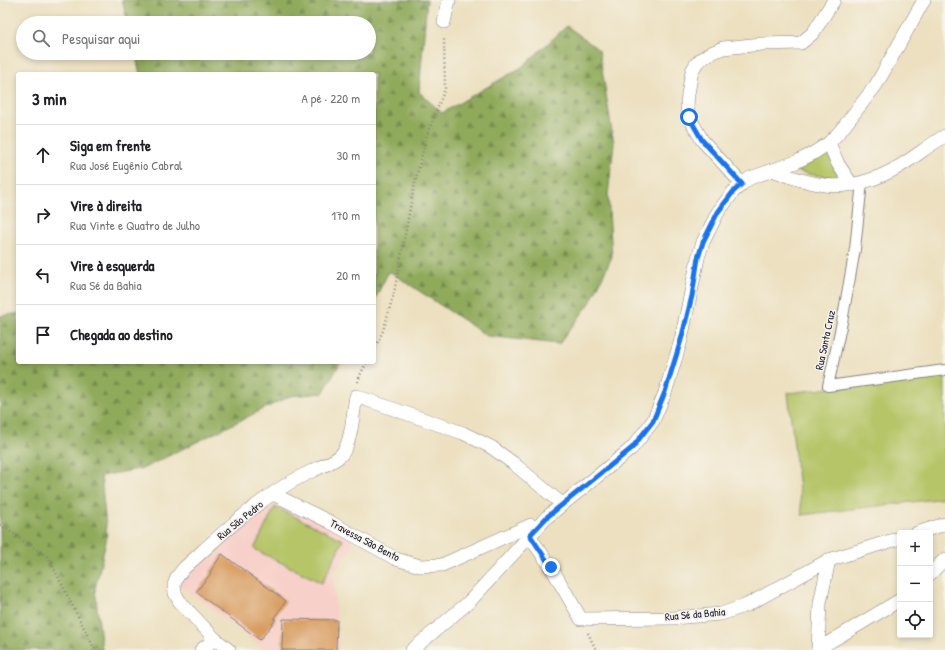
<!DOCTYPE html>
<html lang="pt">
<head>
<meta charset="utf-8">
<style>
  body { margin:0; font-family:"Patrick Hand",sans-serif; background:#f6f6f6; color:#202124 }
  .controls { position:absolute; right:12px; bottom:12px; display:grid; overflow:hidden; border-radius:4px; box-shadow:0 2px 6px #0003 }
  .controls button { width:36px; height:36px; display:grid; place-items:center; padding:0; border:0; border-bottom:1px solid #e0e0e0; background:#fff; color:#202124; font:20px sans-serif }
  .stop { position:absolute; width:12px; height:12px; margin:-9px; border:3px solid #1a73e8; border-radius:50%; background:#fff }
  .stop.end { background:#1a73e8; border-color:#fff; box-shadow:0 1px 4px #0008 }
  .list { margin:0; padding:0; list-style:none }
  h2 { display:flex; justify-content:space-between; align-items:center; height:52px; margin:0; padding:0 16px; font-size:17px }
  h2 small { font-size:13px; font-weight:400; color:#757577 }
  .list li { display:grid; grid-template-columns:26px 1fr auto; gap:12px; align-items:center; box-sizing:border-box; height:60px; padding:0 16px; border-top:1px solid #e0e0e0 }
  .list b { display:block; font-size:15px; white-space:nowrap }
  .list p { margin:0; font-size:13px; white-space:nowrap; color:#757577 }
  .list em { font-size:13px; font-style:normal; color:#757577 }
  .icon { flex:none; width:22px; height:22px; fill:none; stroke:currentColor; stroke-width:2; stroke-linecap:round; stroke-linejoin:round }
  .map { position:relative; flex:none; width:945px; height:650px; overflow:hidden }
  .search { position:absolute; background:#fff; box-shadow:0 2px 6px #0003; left:16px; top:16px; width:360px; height:44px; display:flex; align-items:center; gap:10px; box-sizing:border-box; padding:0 14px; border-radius:22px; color:#757577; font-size:15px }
  .panel { position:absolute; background:#fff; box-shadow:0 2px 6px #0003; left:16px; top:72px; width:360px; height:292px; border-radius:4px }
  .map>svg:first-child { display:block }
  .built { fill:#f7d0c9 }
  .forest { fill:url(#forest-firs); stroke:#59664c }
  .park { fill:#b5c567; stroke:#6c7451 }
  .building { fill:#d89b5f }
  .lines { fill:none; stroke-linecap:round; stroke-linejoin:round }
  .pedestrian-casing { stroke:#87817e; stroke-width:12 }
  .minor-casing { stroke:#87817e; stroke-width:14 }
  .path { stroke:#87817e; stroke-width:2.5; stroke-dasharray:1 3; stroke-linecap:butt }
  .pedestrian { stroke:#fff; stroke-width:10 }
  .minor { stroke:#fff; stroke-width:13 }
  .route { stroke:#1a73e8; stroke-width:5 }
  .labels { text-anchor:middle; stroke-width:3; stroke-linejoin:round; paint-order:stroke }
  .street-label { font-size:11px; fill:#22223b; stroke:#f7f3e8 }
</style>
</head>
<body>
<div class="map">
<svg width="945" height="650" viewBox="0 0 945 650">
  <defs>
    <pattern id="forest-firs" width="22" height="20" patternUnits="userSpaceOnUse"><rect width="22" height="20" fill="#90aa5c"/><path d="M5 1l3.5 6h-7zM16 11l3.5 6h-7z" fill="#758a4d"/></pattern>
  </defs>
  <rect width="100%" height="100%" fill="#f7f3e8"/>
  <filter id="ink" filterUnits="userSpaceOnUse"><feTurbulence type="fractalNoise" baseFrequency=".025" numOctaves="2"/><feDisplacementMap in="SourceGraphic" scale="8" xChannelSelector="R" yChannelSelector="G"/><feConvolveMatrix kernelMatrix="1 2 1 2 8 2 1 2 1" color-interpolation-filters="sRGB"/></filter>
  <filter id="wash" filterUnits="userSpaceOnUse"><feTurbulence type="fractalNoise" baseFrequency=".012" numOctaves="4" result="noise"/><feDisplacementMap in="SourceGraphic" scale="16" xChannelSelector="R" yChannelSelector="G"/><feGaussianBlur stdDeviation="0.9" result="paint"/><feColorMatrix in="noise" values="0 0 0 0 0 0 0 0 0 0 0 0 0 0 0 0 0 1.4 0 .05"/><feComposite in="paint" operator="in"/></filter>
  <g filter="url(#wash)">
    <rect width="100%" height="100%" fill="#ece0c0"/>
    <polygon class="built" points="280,502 352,538 352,548 333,573 339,650 265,650 179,584 246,519"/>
    <g class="forest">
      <polygon points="122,0 427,0 419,92 442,113 522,67 567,26 599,50 614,144 608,195 612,257 590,303 559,344 487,336 389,271 374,301 374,74 140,74 135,53 369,53 369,23 128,23"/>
      <polygon points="18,313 18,362 341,362 323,393 290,396 144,468 101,476 107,537 95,589 102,650 0,650 0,316"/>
    </g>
    <g class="park">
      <polygon points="825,150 843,179 808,174 796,170 815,160"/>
      <polygon points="945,375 945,498 802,515 788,393"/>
      <polygon points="275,507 343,540 322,583 254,549"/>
    </g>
    <g id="blocks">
      <g class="building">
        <polygon points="222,554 286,601 273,619 276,619 260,640 196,592 211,573 210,572"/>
        <polygon points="283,619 337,620 336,650 282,650"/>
      </g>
    </g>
  </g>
  <g filter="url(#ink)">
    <use href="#blocks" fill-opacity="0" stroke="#87817e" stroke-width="1"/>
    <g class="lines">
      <g class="pedestrian-casing">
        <polyline id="pedestrian" points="862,182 855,249 842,322 828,386 945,370"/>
      </g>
      <g class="minor-casing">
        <g id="minor">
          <polyline points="444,22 449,0"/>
          <polyline points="829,143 838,164 852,185"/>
          <path d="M772 170C819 188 847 194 893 170 912 160 927 146 945 136"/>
          <polyline points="742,184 702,140 689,117 687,106 688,94 692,71 696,64 701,59 711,53 723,48 762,44 801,43 813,33 834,0"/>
          <polyline points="273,494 330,522 396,559 420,566 442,565 531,525"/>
          <polyline points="525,530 551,567 581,619 673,618 721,614 747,605 829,560 900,538"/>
          <polyline points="917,533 945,524"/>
          <polyline points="930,574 945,559"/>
          <polyline points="818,649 900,600"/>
          <polyline points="201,650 215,639"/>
          <path d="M229 650 215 639 180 602 175 593 174 585 177 577 184 568C213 542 242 514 275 492 287 484 299 477 312 471 321 466 333 463 341 455 352 443 353 412 356 396L463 433 491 447 513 463 562 504"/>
          <polyline points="412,650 469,602 547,517 632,448 653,421 665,393 681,340 698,258 703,242 718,212 733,192 742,184 750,178 796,162 812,154 829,143 842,129 876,85 924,0"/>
          <polyline points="818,650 820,603 829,560"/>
        </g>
      </g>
      <g class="path">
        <polyline points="374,350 383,331 394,293 415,182 427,135 445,89 444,37"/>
        <polyline points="358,382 360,375 367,362"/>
        <polyline points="0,525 48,557 95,650"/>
        <polyline points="588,633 596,650"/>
      </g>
      <use href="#pedestrian" class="pedestrian"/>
      <use href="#minor" class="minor"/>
    </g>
  </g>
  <g class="lines" filter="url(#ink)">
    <polyline class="route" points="551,567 530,535 547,517 632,448 653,421 665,392 681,340 692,296 698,258 703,242 718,212 733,192 742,184 702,140 689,117"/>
  </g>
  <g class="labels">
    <g class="street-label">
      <text transform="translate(825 340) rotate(-78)" y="4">Rua Santa Cruz</text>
      <text transform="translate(240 520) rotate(-39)" y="4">Rua São Pedro</text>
      <text transform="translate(365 540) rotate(28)" y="4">Travessa São Bento</text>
      <text transform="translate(695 614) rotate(-5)" y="4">Rua Sé da Bahia</text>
    </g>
  </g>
</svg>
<div class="controls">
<button>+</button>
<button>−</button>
<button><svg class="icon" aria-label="locate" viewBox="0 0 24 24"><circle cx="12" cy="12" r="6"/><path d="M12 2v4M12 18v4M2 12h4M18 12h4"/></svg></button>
</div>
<div class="stop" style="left:689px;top:117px"></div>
<div class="stop end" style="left:551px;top:567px"></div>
<div class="search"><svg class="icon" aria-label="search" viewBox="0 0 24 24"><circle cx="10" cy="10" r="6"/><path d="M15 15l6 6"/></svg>Pesquisar aqui</div>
<section class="panel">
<h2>3 min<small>A pé · 220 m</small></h2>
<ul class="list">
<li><svg class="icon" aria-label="ahead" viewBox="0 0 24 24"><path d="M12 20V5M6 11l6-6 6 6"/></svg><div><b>Siga em frente</b><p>Rua José Eugênio Cabral</p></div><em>30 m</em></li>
<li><svg class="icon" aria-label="right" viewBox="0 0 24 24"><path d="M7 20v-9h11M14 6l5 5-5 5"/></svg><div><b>Vire à direita</b><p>Rua Vinte e Quatro de Julho</p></div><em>170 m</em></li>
<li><svg class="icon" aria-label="left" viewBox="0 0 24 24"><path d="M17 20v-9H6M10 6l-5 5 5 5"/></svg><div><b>Vire à esquerda</b><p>Rua Sé da Bahia</p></div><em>20 m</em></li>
<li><svg class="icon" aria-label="arrive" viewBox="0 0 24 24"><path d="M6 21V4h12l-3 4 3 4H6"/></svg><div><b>Chegada ao destino</b></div></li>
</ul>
</section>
</div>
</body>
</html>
